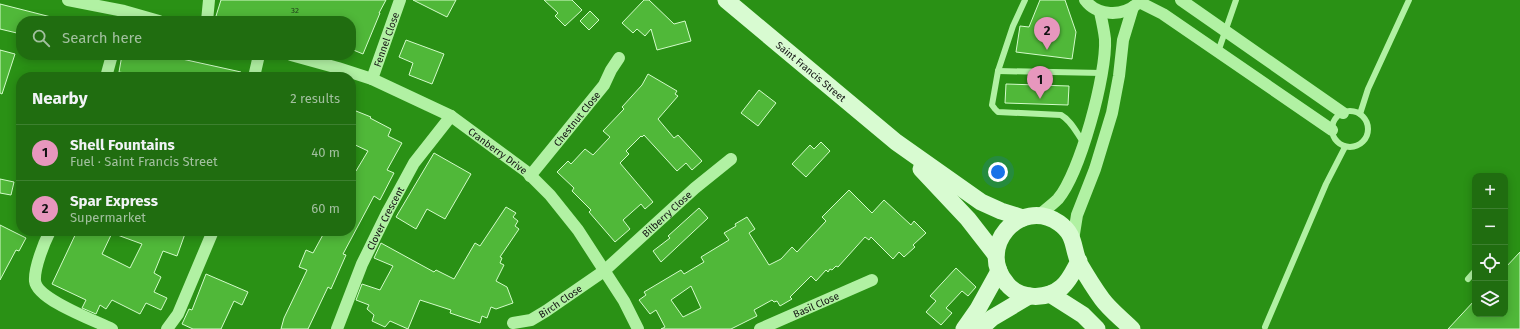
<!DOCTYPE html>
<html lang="en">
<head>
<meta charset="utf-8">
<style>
  body { margin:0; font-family:"Fira Sans",sans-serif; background:#2d751e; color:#f1f3f6 }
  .controls { position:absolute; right:12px; bottom:12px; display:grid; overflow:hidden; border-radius:8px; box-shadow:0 2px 10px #0003 }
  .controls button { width:36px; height:36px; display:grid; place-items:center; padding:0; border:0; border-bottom:1px solid #3d8030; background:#206d10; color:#f1f3f6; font:20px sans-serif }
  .you { position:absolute; left:998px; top:172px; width:14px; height:14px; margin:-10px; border:3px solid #fff; border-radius:50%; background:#1a73e8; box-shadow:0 0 0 6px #1a73e833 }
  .badge { display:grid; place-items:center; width:26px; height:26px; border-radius:50%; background:#e797bd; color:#111; font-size:13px; font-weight:700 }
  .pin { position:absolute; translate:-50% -33px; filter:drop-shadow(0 1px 2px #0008) }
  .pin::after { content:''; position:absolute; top:21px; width:14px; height:12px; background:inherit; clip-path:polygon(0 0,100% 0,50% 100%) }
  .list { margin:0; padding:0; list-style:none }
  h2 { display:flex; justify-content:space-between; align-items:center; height:52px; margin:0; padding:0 16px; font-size:17px }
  h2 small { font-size:13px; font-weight:400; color:#a2c09f }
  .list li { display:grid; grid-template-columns:26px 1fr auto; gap:12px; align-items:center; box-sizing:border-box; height:56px; padding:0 16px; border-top:1px solid #3d8030 }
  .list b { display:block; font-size:15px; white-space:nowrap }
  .list p { margin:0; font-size:13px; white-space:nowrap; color:#a2c09f }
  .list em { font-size:13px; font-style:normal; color:#a2c09f }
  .icon { flex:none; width:22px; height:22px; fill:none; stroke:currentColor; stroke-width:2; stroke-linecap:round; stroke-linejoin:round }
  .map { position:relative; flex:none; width:1520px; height:329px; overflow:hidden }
  .search { position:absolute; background:#206d10; box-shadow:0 2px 10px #0003; left:16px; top:16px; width:340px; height:44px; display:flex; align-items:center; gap:10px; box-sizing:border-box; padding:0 14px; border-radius:16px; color:#a2c09f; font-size:15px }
  .panel { position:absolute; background:#206d10; box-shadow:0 2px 10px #0003; left:16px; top:72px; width:340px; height:164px; border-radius:16px }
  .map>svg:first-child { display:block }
  .building { fill:#50b839; stroke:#d3fcca; fill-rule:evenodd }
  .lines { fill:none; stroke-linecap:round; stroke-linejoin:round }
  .lane { stroke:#b1f1a3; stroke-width:6 }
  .street { stroke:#b1f1a3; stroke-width:12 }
  .secondary { stroke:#d8fbd1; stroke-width:17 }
  .labels { text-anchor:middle; stroke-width:3; stroke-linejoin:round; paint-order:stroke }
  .number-label { font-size:8px; fill:#213b1b }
  .street-label { font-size:10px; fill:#111; stroke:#2a9115 }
</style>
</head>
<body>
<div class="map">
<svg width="1520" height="329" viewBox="0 0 1520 329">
  <rect width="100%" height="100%" fill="#2a9115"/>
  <g class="building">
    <polygon points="221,0 386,0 379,13 380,13 363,54 351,49 351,21 232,21 216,16"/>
    <polygon points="413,0 456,0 447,17"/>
    <polygon points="544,0 572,0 582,10 565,26 555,16 558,13"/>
    <polygon points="644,0 649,0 674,24 685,21 691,41 657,50 651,29 645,36 637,29 633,33 622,23"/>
    <polygon points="1040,0 1065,0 1076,32 1072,59 1016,52 1020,26 1029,27"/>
    <polygon points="0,4 51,17 51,21 21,21 21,34 0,29"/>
    <polygon points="590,11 599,20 589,30 580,21"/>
    <polygon points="406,40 444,54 432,84 409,75 413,63 399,57"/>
    <polygon points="0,50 15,54 2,94 0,93"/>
    <polygon points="122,55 174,55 173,57 241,72 240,77 180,77 162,73 161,77 131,77 131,74 119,72"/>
    <polygon points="648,74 677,91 675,94 678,96 658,119 674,138 678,135 702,161 692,170 686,163 677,171 644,135 642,137 641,136 626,151 629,154 620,163 653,202 645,209 641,204 623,220 630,229 615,242 589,212 591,210 572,191 574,188 557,172 568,161 571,164 585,149 593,155 610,137 603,131 624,109 622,107 642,85"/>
    <polygon points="1006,84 1069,86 1068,105 1005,103"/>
    <polygon points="759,90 776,103 758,126 741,113"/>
    <polygon points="351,109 371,117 370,118 391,129 388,136 402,143 387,170 394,173 380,200 374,196 343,254 346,255 331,289 328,287 308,329 281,329 284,318 307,270 299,267 306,250 313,253 325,231 351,231 351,168 356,171 368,151 351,143"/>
    <polygon points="821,142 830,151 806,177 792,164 810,145 814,149"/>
    <polygon points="434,153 471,174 445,219 427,209 416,229 396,217"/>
    <polygon points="0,179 14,182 11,195 0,193"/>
    <path d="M849 190 872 213 884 200 911 225 914 221 926 233 913 245 915 247 904 257 899 252 893 259 871 237 869 240 865 237 838 267 836 266 832 270 830 269 828 272 826 270 816 281 811 276 790 297 792 299 780 306 777 301 774 302 772 300 754 310 757 316 731 329H661L665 327 656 310 650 314 639 300 646 295 644 292 681 270 684 274 704 262 701 257 729 240 724 233 736 226 735 224 747 217 755 229 749 233 769 265 781 259 792 247 797 252 826 221 822 217ZM691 286 701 308 683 317 671 300Z"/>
    <polygon points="506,207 516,213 513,217 518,221 515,226 519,229 500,257 502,258 500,263 504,265 496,281 507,287 513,303 496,309 491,307 487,318 482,316 480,323 450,313 451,310 420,300 408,329 390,321 385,327 372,321 374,315 367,309 369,305 356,300 362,284 380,290 393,266 374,258 381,243 434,272 436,270 454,279 475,243 480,246"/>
    <polygon points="699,208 708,218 661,262 653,251 670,238 668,236"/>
    <polygon points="0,225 26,238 19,251 16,250 0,280"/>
    <path d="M77 231H186L177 256 163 251 154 273 161 277 154 292 167 298 161 310 146 303 140 314 112 300 106 309 100 305 96 314 82 308 86 300 52 284ZM112 233 142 244 130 268 102 254Z"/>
    <polygon points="1520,252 1520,329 1448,329 1475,300 1475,314 1505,314 1505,268"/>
    <polygon points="956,268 976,287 968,296 962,291 946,308 952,313 941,325 926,312 936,301 930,296"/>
    <polygon points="206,274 248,292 242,305 234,301 221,329 193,329 182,324 189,309 192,310"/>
  </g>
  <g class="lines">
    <g class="lane">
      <path d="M1025 0 1013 26 998 71 992 105 995 109 998 112 1061 115C1072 121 1077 134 1084 143"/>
      <polyline points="1218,52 1236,0"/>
      <polyline points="998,71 1102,73"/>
      <circle cx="1350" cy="129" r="18"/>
      <polyline points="1360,114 1368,89 1409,0"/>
      <polyline points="1468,279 1475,271"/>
      <polyline points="1265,327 1326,184 1345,147"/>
    </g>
    <g class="street">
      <polyline points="68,0 124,11 159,21"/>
      <path d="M1085 0C1097 16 1122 17 1137 4"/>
      <polyline points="1181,0 1343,113"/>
      <polyline points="1139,2 1163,14 1332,130"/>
      <polyline points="207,21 209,0"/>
      <path id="s1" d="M291 55 338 68 372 79 451 116 527 172 550 195 578 230 624 301 638 329"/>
      <polyline points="106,77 112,55"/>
      <polyline points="254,77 259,55"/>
      <path id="s2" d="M372 79 400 0"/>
      <path id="s3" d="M530 176 604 85 611 70 619 58"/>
      <path d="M1039 215C1045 210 1052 205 1058 199 1080 173 1107 74 1105 39 1104 30 1102 21 1100 12"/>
      <path d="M50 231C44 243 34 268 35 281 37 300 96 321 112 329"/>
      <polyline points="1073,240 1077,215 1095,169 1112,113 1119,76 1123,40 1133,7"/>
      <path id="s4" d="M513 323 531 320 546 311 604 271 695 188 731 159"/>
      <polyline points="167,329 178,314 213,231"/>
      <path id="s5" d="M337 329 362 264 388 211 414 163 451 116"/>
      <path id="s6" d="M760 329 872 280"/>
    </g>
    <g class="secondary">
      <path id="s7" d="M726 0 896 142 981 202 1001 211 1023 218"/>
      <polyline points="921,169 968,219 996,255"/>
      <path d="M1079 261C1074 270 1070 280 1062 287 1047 300 1020 300 1007 284 975 248 1020 196 1059 223 1076 235 1072 247 1079 263 1086 275 1094 288 1102 299 1110 310 1122 319 1132 329"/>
      <polyline points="1050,294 1083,315 1097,329"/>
      <polyline points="964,329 978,309 999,271"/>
      <polyline points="980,329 992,318 1029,296"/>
    </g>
  </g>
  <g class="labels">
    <g class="number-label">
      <text x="295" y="13">32</text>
    </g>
    <g class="street-label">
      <text dy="4" stroke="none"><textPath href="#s2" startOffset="42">Fennel Close</textPath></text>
      <text dy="4" stroke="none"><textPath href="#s7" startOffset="111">Saint Francis Street</textPath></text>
      <text dy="4" stroke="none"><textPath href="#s3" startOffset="74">Chestnut Close</textPath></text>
      <text dy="4" stroke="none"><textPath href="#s1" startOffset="230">Cranberry Drive</textPath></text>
      <text dy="4" stroke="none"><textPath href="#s4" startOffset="191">Bilberry Close</textPath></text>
      <text dy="4" stroke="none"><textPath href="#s5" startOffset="121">Clover Crescent</textPath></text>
      <text dy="4" stroke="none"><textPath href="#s4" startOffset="53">Birch Close</textPath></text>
      <text dy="4" stroke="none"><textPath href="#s6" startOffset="61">Basil Close</textPath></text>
    </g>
  </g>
</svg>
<div class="controls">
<button>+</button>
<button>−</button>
<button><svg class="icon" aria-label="locate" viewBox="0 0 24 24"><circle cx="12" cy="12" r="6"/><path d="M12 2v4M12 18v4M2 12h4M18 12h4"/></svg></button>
<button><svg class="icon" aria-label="layers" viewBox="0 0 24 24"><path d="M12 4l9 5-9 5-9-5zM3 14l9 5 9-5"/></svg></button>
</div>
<div class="you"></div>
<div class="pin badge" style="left:1040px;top:99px">1</div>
<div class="pin badge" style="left:1047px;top:50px">2</div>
<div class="search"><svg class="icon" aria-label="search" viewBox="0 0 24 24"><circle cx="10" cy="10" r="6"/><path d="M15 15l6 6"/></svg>Search here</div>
<section class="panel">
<h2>Nearby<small>2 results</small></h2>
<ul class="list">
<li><span class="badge">1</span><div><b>Shell Fountains</b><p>Fuel · Saint Francis Street</p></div><em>40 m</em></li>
<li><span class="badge">2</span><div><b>Spar Express</b><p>Supermarket</p></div><em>60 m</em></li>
</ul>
</section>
</div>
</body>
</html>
